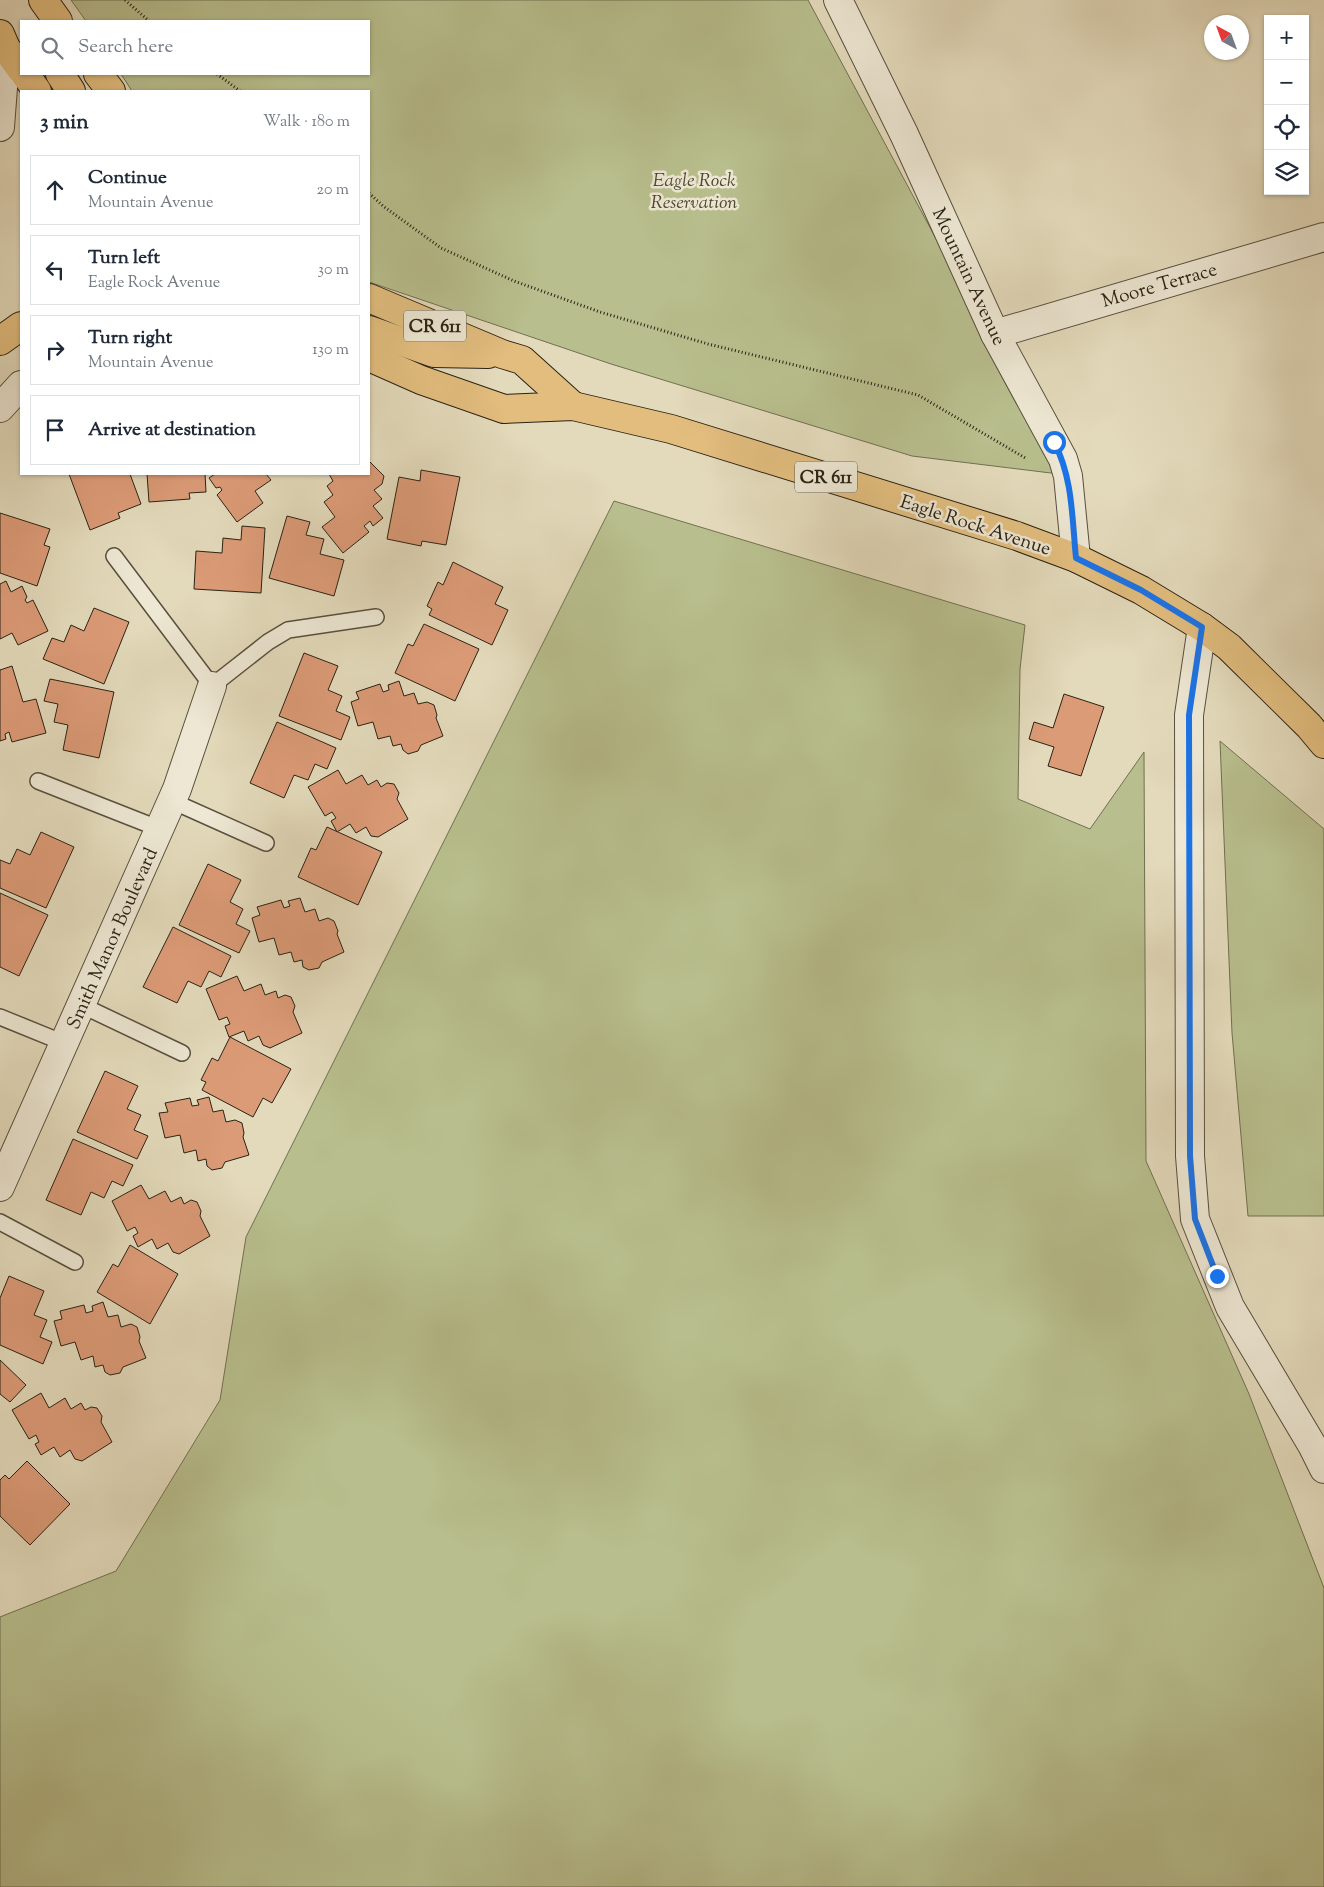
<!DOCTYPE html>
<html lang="en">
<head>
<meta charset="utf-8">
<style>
  body { margin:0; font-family:"Sorts Mill Goudy",serif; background:#f6f6f7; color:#1f2937 }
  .controls { position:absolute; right:15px; top:15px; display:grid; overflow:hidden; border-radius:0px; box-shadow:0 1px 4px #0004 }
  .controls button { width:45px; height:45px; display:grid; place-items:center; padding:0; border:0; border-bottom:1px solid #e0e1e3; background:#fff; color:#1f2937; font:25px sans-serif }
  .compass { position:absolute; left:1204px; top:15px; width:45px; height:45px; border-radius:50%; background:#fff; box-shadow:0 1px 4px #0004; rotate:319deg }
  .stop { position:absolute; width:15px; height:15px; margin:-11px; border:4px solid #1a73e8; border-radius:50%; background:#fff }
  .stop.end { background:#1a73e8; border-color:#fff; box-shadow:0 1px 5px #0008 }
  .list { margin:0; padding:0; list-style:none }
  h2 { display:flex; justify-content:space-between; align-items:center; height:65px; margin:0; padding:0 20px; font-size:21px }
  h2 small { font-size:16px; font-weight:400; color:#747a83 }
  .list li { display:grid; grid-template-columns:32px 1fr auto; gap:15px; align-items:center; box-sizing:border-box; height:70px; margin:0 10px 10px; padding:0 10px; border:1px solid #e0e1e3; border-radius:0px }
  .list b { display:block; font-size:19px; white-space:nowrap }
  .list p { margin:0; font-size:16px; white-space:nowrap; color:#747a83 }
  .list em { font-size:16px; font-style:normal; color:#747a83 }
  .icon { flex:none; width:28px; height:28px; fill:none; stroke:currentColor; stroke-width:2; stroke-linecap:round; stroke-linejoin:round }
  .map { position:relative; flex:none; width:1324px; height:1887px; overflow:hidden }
  .search { position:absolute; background:#fff; box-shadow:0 1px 4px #0004; left:20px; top:20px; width:350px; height:55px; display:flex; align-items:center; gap:12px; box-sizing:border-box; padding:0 18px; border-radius:0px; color:#747a83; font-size:19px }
  .panel { position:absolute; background:#fff; box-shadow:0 1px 4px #0004; left:20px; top:90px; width:350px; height:385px; border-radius:0px }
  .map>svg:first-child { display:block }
  .green { fill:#b8be8d; stroke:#717051 }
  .building { fill:#dc9b77; stroke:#2a2215 }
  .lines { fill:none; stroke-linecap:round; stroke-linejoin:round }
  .lane-casing { stroke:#58503e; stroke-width:18 }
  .street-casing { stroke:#58503e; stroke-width:30 }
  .primary-casing { stroke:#2a2215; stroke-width:30 }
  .path { stroke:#2a2215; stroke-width:3; stroke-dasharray:1 2.5; stroke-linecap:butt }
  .lane { stroke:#ede7d3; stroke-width:15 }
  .street { stroke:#ede7d3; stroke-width:28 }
  .primary { stroke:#e2bd7e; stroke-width:28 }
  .route { stroke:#1a73e8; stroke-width:6 }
  .labels { text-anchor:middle; stroke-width:5; stroke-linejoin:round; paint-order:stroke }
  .shield { fill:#ede7d3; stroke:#645d4e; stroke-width:1 }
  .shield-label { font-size:18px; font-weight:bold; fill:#2a2215 }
  .park-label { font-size:19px; font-style:italic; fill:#4e4933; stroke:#ede7d3 }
  .street-label { font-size:19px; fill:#2a2215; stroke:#ede7d3 }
</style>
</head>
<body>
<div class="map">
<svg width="1324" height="1887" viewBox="0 0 1324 1887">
  <rect width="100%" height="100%" fill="#e3dabb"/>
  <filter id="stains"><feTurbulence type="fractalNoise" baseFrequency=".004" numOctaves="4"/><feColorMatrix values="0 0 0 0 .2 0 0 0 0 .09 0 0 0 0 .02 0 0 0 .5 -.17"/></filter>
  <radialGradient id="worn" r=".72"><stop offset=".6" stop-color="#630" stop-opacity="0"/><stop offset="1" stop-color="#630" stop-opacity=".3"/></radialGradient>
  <g class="green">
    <polygon points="71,0 808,0 1060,470 1059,474 912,456 611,364 369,282 369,91 132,91 121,74 369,74 369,21 86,21"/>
    <polygon points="614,501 1025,625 1020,669 1018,799 1090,829 1144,752 1146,1161 1249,1394 1324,1588 1324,1887 0,1887 0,1617 116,1571 220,1400 246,1237"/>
    <polygon points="1220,741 1324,829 1324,1216 1248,1216 1232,1033"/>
  </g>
  <g class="building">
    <polygon points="369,461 384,476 382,484 374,490 382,499 373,506 383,518 373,526 370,521 364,526 369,532 343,553 322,527 335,517 324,502 333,495 327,486 333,481 329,474 369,474"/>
    <polygon points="421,470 460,477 446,545 422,541 421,546 387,539 399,477 420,481"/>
    <polygon points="69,474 130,474 141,504 118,513 120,518 90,530"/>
    <polygon points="147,474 205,474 206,492 189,493 190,499 149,502"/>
    <polygon points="215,474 266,474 271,480 255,491 263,503 237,522 217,495 222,490 220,487 216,488 209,478"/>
    <polygon points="0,513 50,529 44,545 50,547 37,586 0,573"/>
    <polygon points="287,516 310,522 306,535 324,539 320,554 344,560 334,596 269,578"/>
    <polygon points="242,526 265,528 261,593 194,589 196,551 222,553 223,538 241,540"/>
    <polygon points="453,562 503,587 495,604 508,610 492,645 429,615 432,609 427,606 438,582 443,585"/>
    <polygon points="6,581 11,592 22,586 27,597 25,600 27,603 33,600 48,631 18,645 12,633 0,639 0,584"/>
    <polygon points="94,608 129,622 104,684 43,659 52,638 64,642 71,625 84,631"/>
    <polygon points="424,624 479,649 455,701 395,673 408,644 413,646"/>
    <polygon points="304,653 338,666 328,690 342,696 336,711 350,717 341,740 279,716"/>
    <polygon points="12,666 23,702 36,699 46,733 12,742 9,732 5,734 6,739 0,741 0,670"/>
    <polygon points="50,679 114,692 99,758 63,750 68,725 54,722 58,704 44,701"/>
    <polygon points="399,681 404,696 414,693 418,704 427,702 434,705 437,715 436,718 443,736 421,745 418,751 408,754 403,750 401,744 393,746 390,736 378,739 373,722 358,726 351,702 359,699 356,692 380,684 383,692 389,690 388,685"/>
    <polygon points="1064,694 1104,707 1081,776 1048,766 1054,747 1029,739 1034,722 1053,728"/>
    <polygon points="277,722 336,748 327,769 315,764 308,780 294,775 284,798 250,783"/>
    <polygon points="338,770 346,784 362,775 368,785 377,780 381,787 387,783 394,784 399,793 397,799 408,819 378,837 371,836 366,827 356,833 350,824 337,832 331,821 336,818 332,812 325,816 308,787"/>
    <polygon points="327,827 382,852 358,905 298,877 311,848 316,850"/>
    <polygon points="41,832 74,847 46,908 0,888 0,860 10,864 17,849 30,855"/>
    <polygon points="208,864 241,880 230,902 243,909 236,924 250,931 239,953 179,925"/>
    <polygon points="0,893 48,915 19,976 0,967"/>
    <polygon points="300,898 305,912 315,909 319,921 328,918 334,921 338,931 337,934 344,952 322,962 319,968 309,970 303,967 302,960 294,962 291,952 279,955 274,938 259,942 252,918 260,915 257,907 281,900 284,908 290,906 288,901"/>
    <polygon points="173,927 231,956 221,977 209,971 201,987 188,981 177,1003 143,987"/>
    <polygon points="237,976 244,991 261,984 265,995 276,991 278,998 285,995 291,997 295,1006 293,1012 302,1033 270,1048 263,1045 259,1036 248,1041 244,1031 229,1037 225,1026 230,1024 227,1017 219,1020 206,989"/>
    <polygon points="230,1037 291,1069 272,1103 263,1098 253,1117 202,1090 206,1082 201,1080 212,1058 218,1061"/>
    <polygon points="105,1071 138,1086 127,1109 141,1115 134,1130 148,1136 137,1159 77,1132"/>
    <polygon points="209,1097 213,1112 223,1110 226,1122 235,1120 242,1123 244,1133 243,1137 249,1155 225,1162 222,1168 212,1170 207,1166 206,1159 198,1161 196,1150 184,1153 180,1135 165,1138 159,1113 168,1112 165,1103 190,1098 192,1106 199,1105 197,1100"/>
    <polygon points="73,1139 133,1165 123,1186 112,1181 104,1198 91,1192 81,1215 46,1200"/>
    <polygon points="141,1185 149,1199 165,1191 171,1202 181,1197 184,1204 191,1200 197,1202 201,1211 200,1216 210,1236 179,1254 173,1252 168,1243 157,1249 152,1239 138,1247 133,1236 138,1233 135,1227 127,1231 112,1201"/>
    <polygon points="130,1245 178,1274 150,1324 97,1292 113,1264 118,1267"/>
    <polygon points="9,1276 44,1291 34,1315 47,1320 40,1337 52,1342 43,1364 0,1345 0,1298"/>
    <polygon points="103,1302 108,1317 118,1315 121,1327 131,1324 137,1327 140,1337 139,1341 146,1358 123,1367 120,1373 110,1375 105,1372 103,1365 95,1367 93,1356 81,1360 75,1342 61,1346 54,1321 62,1319 60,1311 84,1305 86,1313 93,1311 92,1306"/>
    <polygon points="0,1360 26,1385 10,1402 0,1394"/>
    <polygon points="41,1393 49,1408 65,1398 71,1409 81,1403 85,1410 91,1407 97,1408 102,1416 101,1422 112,1442 82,1461 75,1459 70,1450 60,1457 54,1447 41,1455 35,1444 39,1442 36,1435 29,1439 12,1410"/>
    <polygon points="27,1461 70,1504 30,1545 0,1516 0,1480 5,1475 9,1479"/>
  </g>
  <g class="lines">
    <g class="lane-casing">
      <g id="lane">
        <polyline points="114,556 212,686 268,642 288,630 376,617"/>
        <polyline points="38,781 160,829"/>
        <polyline points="172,801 266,843"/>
        <polyline points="81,1005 182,1053"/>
        <polyline points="0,1017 64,1043"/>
        <polyline points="0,1222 75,1262"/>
      </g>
    </g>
    <g class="street-casing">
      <g id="street">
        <polyline points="838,0 904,134 995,334 1063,459 1068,476 1076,558"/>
        <polyline points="0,127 6,48"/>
        <polyline points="995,334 1324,237"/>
        <polyline points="0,408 21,385"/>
        <polyline points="1202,627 1189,715 1190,1156 1195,1219 1230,1307 1312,1445 1324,1469"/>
        <polyline points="0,1187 177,789 212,686"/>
      </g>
    </g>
    <g class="primary-casing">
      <g id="primary">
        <polyline points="43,0 58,21"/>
        <polyline points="0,34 6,48 21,69"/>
        <polyline points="25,74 37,91"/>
        <polyline points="60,74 71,91"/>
        <polyline points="98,74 111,91"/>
        <polyline points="369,298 502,354 522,360 573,406"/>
        <polyline points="369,330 434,353 488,354"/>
        <polyline points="0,341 21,326"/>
        <polyline points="369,357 421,380 504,409 573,406 671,429 1017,536 1076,558 1141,590 1202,627 1229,647 1309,726 1324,744"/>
      </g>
    </g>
    <g class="path">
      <polyline points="125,0 149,21"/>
      <polyline points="217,74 240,91"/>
      <polyline points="369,193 383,206 441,248 514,281 600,312 708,344 918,395 1027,459"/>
    </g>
    <use href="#lane" class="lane"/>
    <use href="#street" class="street"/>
    <use href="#primary" class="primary"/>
  </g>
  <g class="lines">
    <path class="route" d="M1054 442C1073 478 1072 519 1076 558L1141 590 1202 627 1189 715 1190 1156 1195 1219 1217 1276"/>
  </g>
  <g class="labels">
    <g class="shield">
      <rect x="404" y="310.5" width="62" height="31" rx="4"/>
      <rect x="795" y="461.5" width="62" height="31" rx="4"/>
    </g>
    <g class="shield-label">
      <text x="435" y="332">CR 611</text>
      <text x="826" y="483">CR 611</text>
    </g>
    <g class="park-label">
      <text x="694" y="186">Eagle Rock<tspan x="694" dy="22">Reservation</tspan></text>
    </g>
    <g class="street-label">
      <text transform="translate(970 276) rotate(65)" y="7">Mountain Avenue</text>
      <text transform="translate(1159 284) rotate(-16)" y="7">Moore Terrace</text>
      <text transform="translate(976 524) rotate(18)" y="7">Eagle Rock Avenue</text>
      <text transform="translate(111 938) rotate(-66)" y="7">Smith Manor Boulevard</text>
    </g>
  </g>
  <rect width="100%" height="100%" filter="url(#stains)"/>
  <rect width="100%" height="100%" fill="url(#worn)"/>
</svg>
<div class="controls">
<button>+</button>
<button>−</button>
<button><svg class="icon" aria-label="locate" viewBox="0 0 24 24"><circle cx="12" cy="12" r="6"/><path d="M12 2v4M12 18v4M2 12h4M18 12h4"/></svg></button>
<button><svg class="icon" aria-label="layers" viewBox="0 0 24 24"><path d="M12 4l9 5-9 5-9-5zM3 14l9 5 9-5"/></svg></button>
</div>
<svg class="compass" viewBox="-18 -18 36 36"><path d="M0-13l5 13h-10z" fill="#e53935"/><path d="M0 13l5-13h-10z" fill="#747a83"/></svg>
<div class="stop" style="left:1054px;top:442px"></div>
<div class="stop end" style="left:1217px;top:1276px"></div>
<div class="search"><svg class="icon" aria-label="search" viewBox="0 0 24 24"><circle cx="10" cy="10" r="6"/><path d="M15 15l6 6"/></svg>Search here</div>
<section class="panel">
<h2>3 min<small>Walk · 180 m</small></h2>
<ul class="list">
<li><svg class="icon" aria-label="ahead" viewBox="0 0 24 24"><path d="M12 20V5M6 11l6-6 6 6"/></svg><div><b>Continue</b><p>Mountain Avenue</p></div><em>20 m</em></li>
<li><svg class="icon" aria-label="left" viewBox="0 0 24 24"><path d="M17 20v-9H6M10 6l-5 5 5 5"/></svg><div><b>Turn left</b><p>Eagle Rock Avenue</p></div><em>30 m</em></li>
<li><svg class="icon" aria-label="right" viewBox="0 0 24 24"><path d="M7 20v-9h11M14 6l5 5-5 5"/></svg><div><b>Turn right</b><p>Mountain Avenue</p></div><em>130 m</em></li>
<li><svg class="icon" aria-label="arrive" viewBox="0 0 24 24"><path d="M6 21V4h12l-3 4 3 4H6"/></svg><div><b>Arrive at destination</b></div></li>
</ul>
</section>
</div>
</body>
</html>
